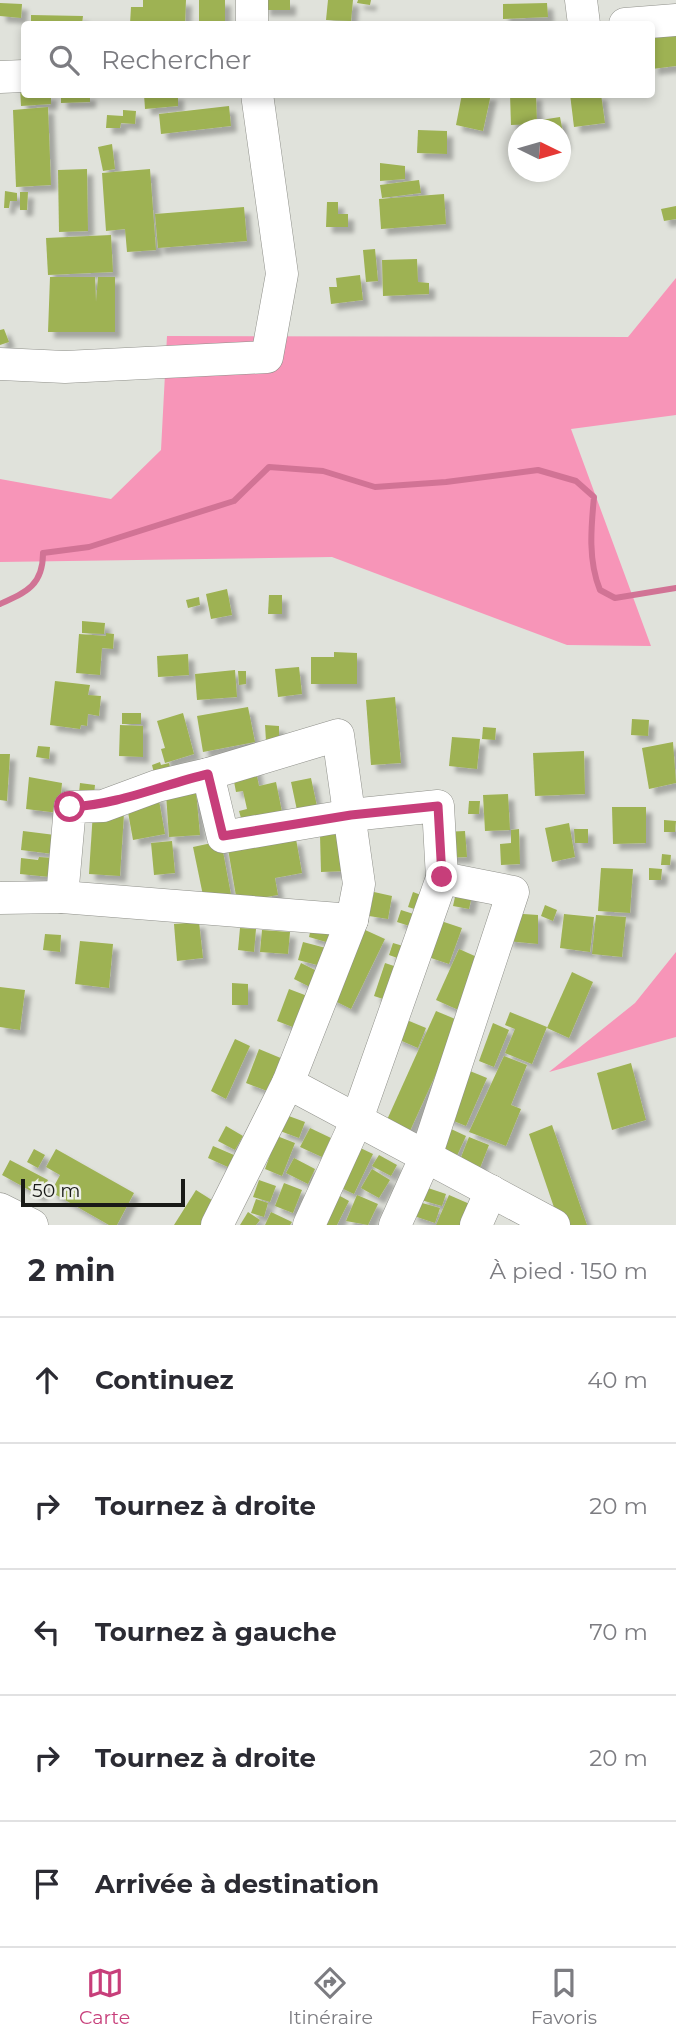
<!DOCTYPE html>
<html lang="fr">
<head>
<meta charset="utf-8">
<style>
  body { margin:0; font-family:Montserrat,sans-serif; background:#f7f7f7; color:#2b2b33 }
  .compass { position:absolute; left:508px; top:119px; width:63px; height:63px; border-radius:50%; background:#fff; box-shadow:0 4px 10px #0003; rotate:95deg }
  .scale { position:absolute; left:21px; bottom:18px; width:164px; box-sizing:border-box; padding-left:7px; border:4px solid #191a17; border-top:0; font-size:19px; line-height:24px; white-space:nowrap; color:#191a17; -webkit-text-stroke:5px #edefe8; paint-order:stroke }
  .stop { position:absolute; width:21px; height:21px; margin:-16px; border:5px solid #c73e7a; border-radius:50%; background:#fff }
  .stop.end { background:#c73e7a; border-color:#fff; box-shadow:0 2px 7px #0008 }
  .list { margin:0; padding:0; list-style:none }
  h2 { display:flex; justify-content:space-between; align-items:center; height:91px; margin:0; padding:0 28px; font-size:30px }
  h2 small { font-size:23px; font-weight:400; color:#7c7c81 }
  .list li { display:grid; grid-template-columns:46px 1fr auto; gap:21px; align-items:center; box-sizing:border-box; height:126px; padding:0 28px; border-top:2px solid #e1e1e2 }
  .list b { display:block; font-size:26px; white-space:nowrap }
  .list em { font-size:23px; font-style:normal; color:#7c7c81 }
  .icon { flex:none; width:38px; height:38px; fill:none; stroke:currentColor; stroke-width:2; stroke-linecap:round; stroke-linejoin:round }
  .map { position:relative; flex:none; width:676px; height:1225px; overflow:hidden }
  .search { position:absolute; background:#fff; box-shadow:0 4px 10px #0003; left:21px; right:21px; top:21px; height:77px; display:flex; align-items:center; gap:18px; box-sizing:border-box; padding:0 24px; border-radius:7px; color:#7c7c81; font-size:26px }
  .sheet { height:721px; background:#fff }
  nav { display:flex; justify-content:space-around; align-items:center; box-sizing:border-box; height:98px; border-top:2px solid #e1e1e2; background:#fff; font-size:19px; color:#7c7c81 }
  nav a { display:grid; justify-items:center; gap:4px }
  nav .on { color:#c73e7a }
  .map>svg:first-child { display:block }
  .green { fill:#f795b8 }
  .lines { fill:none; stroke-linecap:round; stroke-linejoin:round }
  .stream { stroke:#d17395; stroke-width:6 }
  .building { fill:#9eb253; filter:url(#shadow) }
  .minor-casing { stroke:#8f908a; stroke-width:33 }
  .minor { stroke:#fff; stroke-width:32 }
  .route { stroke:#c73e7a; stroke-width:9 }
</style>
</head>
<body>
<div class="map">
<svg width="676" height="1225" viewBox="0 0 676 1225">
  <defs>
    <filter id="shadow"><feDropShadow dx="6" dy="6" stdDeviation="2" flood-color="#0004"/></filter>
  </defs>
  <rect width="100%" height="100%" fill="#e0e2db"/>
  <g class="green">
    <polygon points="676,278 676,415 571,429 651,646 567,645 332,557 0,562 0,479 111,499 161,450 167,336 628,337"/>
    <polygon points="676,952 676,1037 549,1072 635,1003"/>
  </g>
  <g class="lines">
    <path class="stream" d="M0 604C27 592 43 585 43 553L89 547 234 501 269 467 323 471 375 487 446 482 538 470 576 481 594 497C591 528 588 561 600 590L615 598 676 588"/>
  </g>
  <g class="building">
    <polygon points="143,0 186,0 185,24 130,24 131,7 143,7"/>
    <rect x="199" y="0" width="26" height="24"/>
    <rect x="264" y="0" width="26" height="10"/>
    <polygon points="328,0 353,0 351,21 326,20"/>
    <polygon points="358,0 371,0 370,5 357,3"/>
    <polygon points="0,3 22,4 21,18 0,16"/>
    <polygon points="547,3 548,17 503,19 503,4"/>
    <polygon points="31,15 83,16 82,24 31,24"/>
    <polygon points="676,32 676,66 652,69 652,35"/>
    <polygon points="20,87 24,87 24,94 51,94 51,104 21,106"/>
    <polygon points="61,94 90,94 90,102 61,103"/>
    <polygon points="144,94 178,94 178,106 145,109"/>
    <polygon points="462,94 491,94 483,131 456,125"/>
    <polygon points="510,94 536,94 537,124 511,125"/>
    <polygon points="570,94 601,94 605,123 574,127"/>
    <polygon points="229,106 231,126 161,134 159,114"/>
    <polygon points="48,107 51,185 16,187 13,110"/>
    <polygon points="123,110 136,111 135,124 121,123 120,128 106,128 107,115 123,116"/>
    <polygon points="560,117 565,143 560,144 560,130 543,130 541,120"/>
    <polygon points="418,130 447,131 447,154 417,153"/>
    <polygon points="112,144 115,169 103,171 98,147"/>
    <polygon points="380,163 405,166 405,179 380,181"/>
    <polygon points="87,169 88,231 59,232 58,170"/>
    <polygon points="150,169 156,250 127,252 125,229 106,231 102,173"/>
    <polygon points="419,180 421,193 382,198 380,185"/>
    <polygon points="5,191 17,193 17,201 10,201 9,208 4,208"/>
    <polygon points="20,192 28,192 27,210 20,210"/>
    <polygon points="444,194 446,224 381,229 379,199"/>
    <polygon points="327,202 338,202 338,214 348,214 348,227 326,227"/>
    <polygon points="676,206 676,219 664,221 661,209"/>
    <polygon points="244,207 247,241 158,248 155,214"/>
    <polygon points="111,235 113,272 48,275 46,238"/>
    <polygon points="375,249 378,281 366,282 363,250"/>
    <polygon points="417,259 418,282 429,283 429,294 383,296 382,260"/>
    <polygon points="360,275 363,300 331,304 329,287 337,287 336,278"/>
    <polygon points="50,277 95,277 96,302 98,277 115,277 115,332 48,332"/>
    <polygon points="4,329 9,342 0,345 0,330"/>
    <polygon points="227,589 232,615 211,619 206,594"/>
    <polygon points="269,595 282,595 282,614 268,614"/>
    <polygon points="199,597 200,605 188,608 186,600"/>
    <polygon points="82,621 105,623 104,634 82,633"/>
    <polygon points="106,633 114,634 113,649 102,648 100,675 76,673 79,634 106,636"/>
    <polygon points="334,652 357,653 357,684 311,684 311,657 334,657"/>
    <polygon points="188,654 189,675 158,677 157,656"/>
    <polygon points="299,667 302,694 278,697 275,669"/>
    <polygon points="235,670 237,697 197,700 195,674"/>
    <polygon points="238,671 246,671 246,684 239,685"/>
    <polygon points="55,681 90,685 88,695 101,696 99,716 88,714 87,726 81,725 80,729 50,725"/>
    <polygon points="395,697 401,763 371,765 366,700"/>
    <polygon points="248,707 255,742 203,752 197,716"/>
    <rect x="122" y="713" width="19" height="11"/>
    <polygon points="183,713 194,754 165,763 161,749 165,748 157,721"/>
    <polygon points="632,719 649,720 648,736 631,735"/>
    <polygon points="120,725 143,726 143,757 119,756"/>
    <polygon points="265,725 279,726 279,741 266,741"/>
    <polygon points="483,727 496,728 495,740 482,739"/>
    <polygon points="452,737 480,739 477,769 449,766"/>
    <polygon points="673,742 676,783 649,789 642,748"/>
    <polygon points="38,746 50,747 49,759 36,757"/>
    <polygon points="584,751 585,794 535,796 533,753"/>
    <polygon points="0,754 10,754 7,801 0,800"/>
    <polygon points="160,762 161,765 169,763 173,777 154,773 152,765"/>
    <polygon points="255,766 259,786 276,782 283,817 243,825 239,811 247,809 243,791 236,792 232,771"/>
    <polygon points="29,777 62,783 59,813 26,809"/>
    <polygon points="311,778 318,811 298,815 291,782"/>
    <polygon points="80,783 95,785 93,805 78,803"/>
    <polygon points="196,791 200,835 169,837 166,794"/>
    <polygon points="508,794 510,830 485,831 483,795"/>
    <polygon points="158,795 165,834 133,840 126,801"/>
    <polygon points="469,801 480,801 479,814 468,814"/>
    <polygon points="612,807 646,807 646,843 613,844"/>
    <polygon points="93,811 124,813 120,876 89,874"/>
    <polygon points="664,820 676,821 675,832 664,832"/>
    <polygon points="569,823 575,857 552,862 545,828"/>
    <polygon points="519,829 520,864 501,865 500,844 511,843 511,830"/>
    <polygon points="574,829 588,829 588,843 575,843"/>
    <polygon points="23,831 55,835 53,854 21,850"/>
    <polygon points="465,831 467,857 443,858 442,832"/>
    <polygon points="344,834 347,871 321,872 320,835"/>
    <polygon points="296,839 302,873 275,878 278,895 237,902 227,843"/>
    <polygon points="172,841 175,873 154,875 151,843"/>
    <polygon points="221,841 232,900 205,905 193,847"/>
    <polygon points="662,854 671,855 670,865 661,865"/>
    <polygon points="39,857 53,858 50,877 20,874 21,858 38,860"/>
    <polygon points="601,868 633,869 630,913 598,911"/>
    <polygon points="649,868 662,869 661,880 649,880"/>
    <polygon points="457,888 473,891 469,909 453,906"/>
    <polygon points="374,892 392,896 388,919 369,916"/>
    <polygon points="413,892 432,899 427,913 408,907"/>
    <polygon points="545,905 557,910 553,921 541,916"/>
    <polygon points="401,910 423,917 419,929 397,922"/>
    <polygon points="509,913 538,915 538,944 507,941"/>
    <polygon points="564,914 594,917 590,952 560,948"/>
    <polygon points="596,915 626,917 622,957 592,954"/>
    <polygon points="441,921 462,928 449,964 428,957"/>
    <polygon points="199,922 203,958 177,961 174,924"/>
    <polygon points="312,924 337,931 333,944 309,937"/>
    <polygon points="240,928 256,929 254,952 238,950"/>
    <polygon points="363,929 385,939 351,1009 329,998"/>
    <polygon points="262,930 290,932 288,954 260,952"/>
    <polygon points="45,934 61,935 60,952 43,950"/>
    <polygon points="80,941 113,944 109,988 75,984"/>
    <polygon points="303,942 326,948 321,966 298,960"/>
    <polygon points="393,943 410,948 406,961 389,955"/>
    <polygon points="459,949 486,961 463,1012 436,1000"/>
    <polygon points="301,963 321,973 314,989 294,979"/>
    <polygon points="385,963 400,968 389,1001 374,996"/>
    <polygon points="572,972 593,982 569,1038 547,1028"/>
    <polygon points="232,983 248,984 248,1005 232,1005"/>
    <polygon points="0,987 25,990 20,1030 0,1027"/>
    <polygon points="289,989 310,997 298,1029 277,1021"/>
    <polygon points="436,1011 460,1021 409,1133 386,1122"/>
    <polygon points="510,1012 547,1027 532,1064 505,1053 515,1029 505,1025"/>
    <polygon points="402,1018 426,1028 418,1048 395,1038"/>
    <polygon points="493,1023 509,1030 494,1067 479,1061"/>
    <polygon points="235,1039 250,1046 226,1099 211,1091"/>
    <polygon points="259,1049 283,1059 270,1092 246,1083"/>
    <polygon points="504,1056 527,1065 511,1105 521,1109 506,1146 469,1132"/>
    <polygon points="631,1063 646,1120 612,1130 597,1073"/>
    <polygon points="465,1069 487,1078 466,1126 444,1117"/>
    <polygon points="286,1115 305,1122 299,1138 280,1131"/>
    <polygon points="552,1125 587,1225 560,1225 529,1134"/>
    <polygon points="226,1126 243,1136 235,1150 218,1141"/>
    <polygon points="310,1128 331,1138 322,1157 300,1147"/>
    <polygon points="449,1128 466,1136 455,1160 438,1152"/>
    <polygon points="277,1136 295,1143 282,1176 265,1169"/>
    <polygon points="469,1137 489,1145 478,1173 458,1165"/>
    <polygon points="352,1144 373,1154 354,1194 333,1184"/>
    <polygon points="213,1146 234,1155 228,1167 208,1158"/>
    <polygon points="34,1149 45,1155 38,1168 27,1162"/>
    <polygon points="56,1149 134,1193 117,1225 109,1225 51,1192 60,1175 46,1167"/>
    <polygon points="379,1155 397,1165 391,1176 372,1166"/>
    <polygon points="294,1158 315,1169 308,1184 286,1173"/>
    <polygon points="10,1160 48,1180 40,1196 2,1175"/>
    <polygon points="372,1169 390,1180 379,1198 361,1188"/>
    <polygon points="259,1180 276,1186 270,1202 253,1197"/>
    <polygon points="284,1183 302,1190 293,1213 275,1206"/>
    <polygon points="425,1187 446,1194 442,1206 421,1200"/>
    <polygon points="196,1190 218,1204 205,1225 174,1225"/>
    <polygon points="331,1191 349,1201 337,1225 313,1225"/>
    <polygon points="357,1195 378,1204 368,1225 346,1221"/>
    <polygon points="449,1195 472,1205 463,1225 436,1225"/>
    <polygon points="256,1199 268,1203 264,1217 251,1213"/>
    <polygon points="415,1201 440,1208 435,1223 411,1215"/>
    <polygon points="248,1212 260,1220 256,1225 240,1225"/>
    <polygon points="271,1212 292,1222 290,1225 265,1225"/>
  </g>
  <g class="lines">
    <g class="minor-casing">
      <g id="minor">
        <polyline points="252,0 252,24"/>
        <polyline points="581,0 584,24"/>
        <polyline points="625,24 676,20"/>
        <polyline points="0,77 24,76"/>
        <polyline points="0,364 65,367 267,357 282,274 257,94"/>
        <polyline points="208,774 223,837 351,815 438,806 442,878 356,1122 309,1225"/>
        <polyline points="62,897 352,920"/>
        <polyline points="0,898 62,897 70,807 103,806 157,786 208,774 338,735 359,884 352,920 288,1083 217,1225"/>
        <polyline points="288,1083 554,1225"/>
        <polyline points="0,1209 32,1225"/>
        <polyline points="395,1225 426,1156 513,892 442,878"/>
        <polyline points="476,1225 491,1191"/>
      </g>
    </g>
    <use href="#minor" class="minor"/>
  </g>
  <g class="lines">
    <path class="route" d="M70 807C117 805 162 785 208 774L223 836 351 815 438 806 442 877"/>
  </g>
</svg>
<svg class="compass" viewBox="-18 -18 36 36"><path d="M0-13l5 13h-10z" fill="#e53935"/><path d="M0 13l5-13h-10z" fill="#7c7c81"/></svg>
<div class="scale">50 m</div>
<div class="stop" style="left:70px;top:807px"></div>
<div class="stop end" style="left:442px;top:877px"></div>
<div class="search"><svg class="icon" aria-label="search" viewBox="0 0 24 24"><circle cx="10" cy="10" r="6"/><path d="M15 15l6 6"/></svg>Rechercher</div>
</div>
<section class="sheet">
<h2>2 min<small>À pied · 150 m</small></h2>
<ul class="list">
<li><svg class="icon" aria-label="ahead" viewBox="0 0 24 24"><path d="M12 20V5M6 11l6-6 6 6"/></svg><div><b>Continuez</b></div><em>40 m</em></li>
<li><svg class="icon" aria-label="right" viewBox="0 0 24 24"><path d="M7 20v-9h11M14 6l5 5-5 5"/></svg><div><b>Tournez à droite</b></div><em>20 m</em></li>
<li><svg class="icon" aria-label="left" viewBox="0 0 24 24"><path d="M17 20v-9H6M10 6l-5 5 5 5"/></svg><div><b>Tournez à gauche</b></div><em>70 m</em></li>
<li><svg class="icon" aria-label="right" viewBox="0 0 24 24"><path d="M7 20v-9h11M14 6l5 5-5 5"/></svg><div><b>Tournez à droite</b></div><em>20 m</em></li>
<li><svg class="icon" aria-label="arrive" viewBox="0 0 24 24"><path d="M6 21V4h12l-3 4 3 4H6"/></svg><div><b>Arrivée à destination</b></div></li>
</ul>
</section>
<nav>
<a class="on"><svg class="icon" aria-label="map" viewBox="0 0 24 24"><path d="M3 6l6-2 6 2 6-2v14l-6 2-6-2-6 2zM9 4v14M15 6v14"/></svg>Carte</a>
<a><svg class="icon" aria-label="directions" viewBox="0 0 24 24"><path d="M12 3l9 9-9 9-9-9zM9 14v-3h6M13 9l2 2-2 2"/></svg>Itinéraire</a>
<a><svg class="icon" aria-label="saved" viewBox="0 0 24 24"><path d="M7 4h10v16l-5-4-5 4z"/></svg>Favoris</a>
</nav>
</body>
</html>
